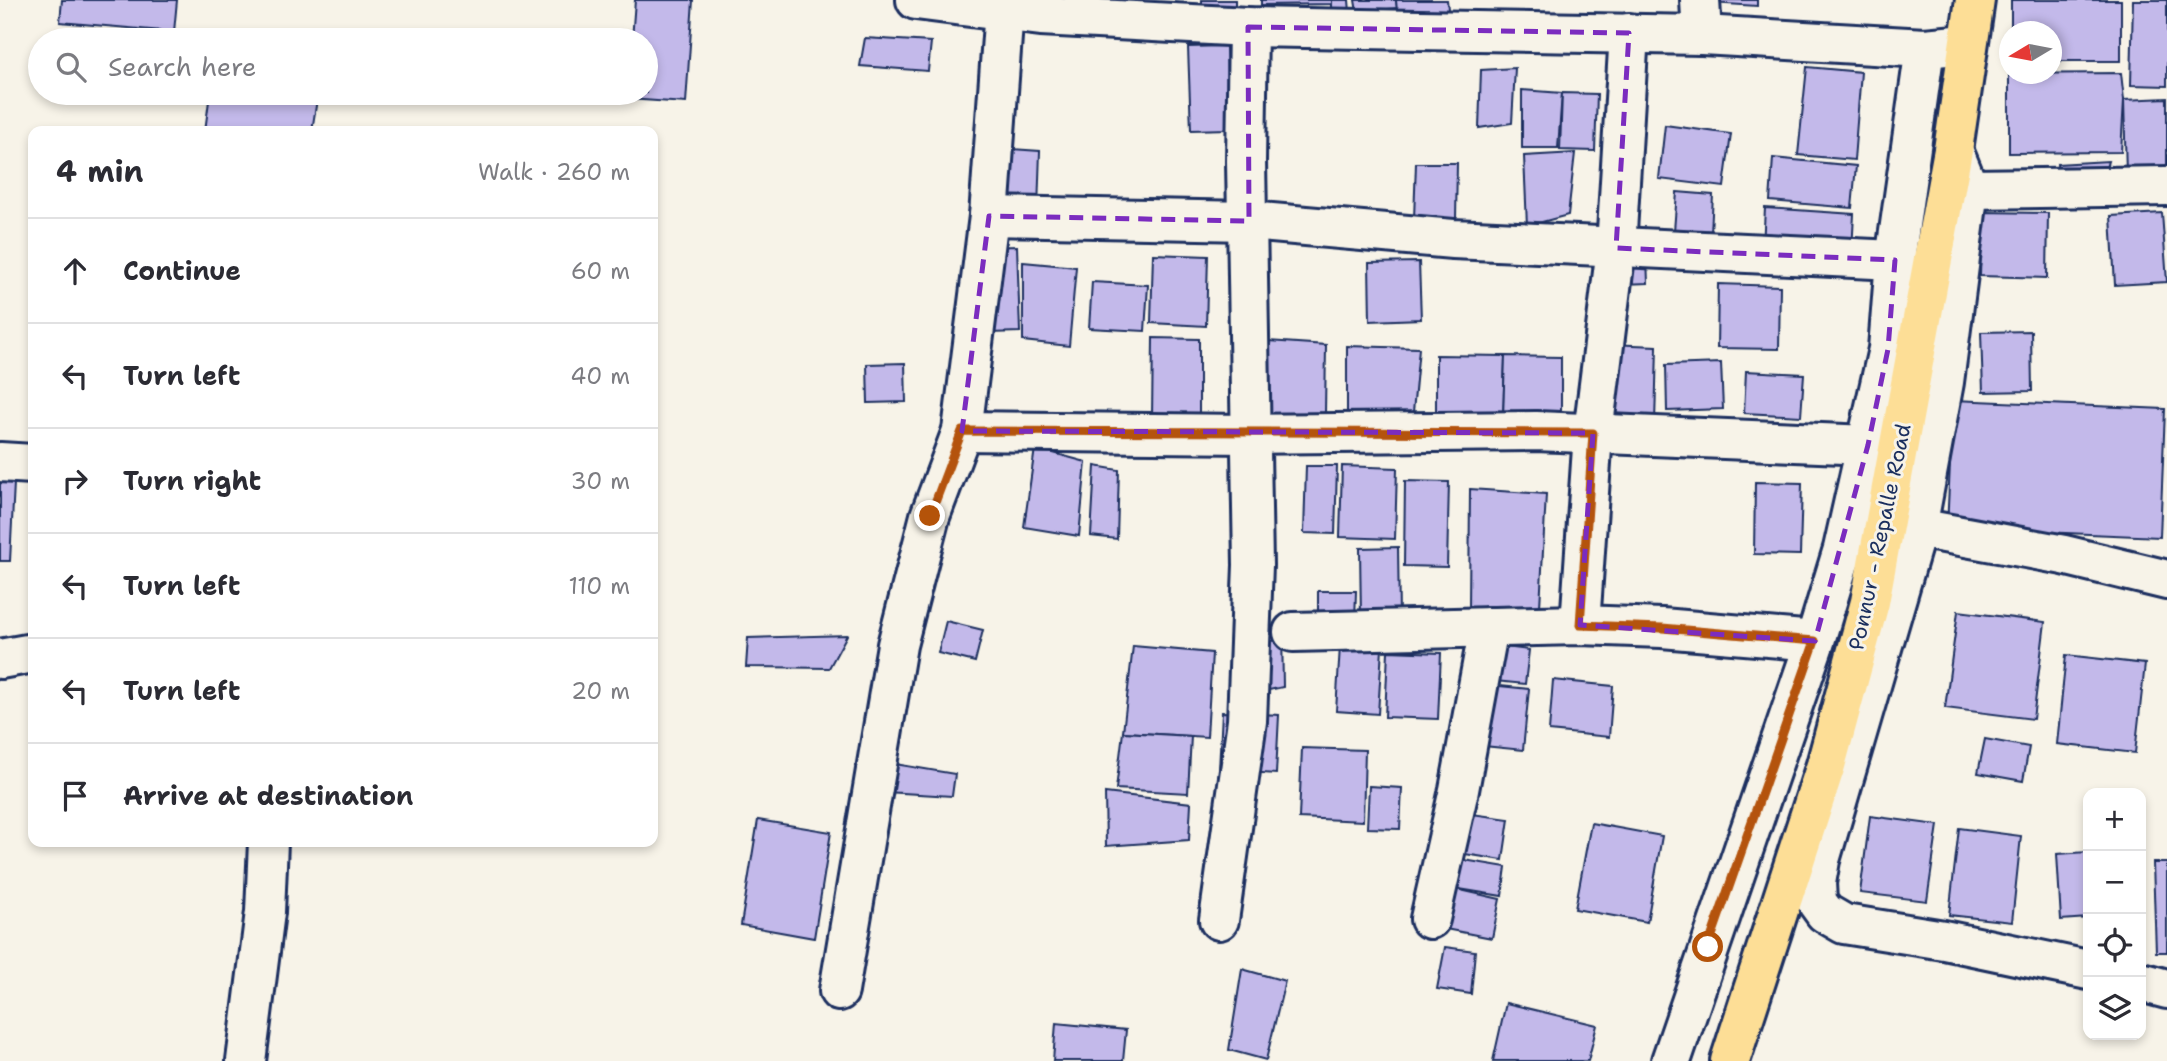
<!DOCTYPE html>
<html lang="en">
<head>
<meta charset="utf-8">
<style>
  body { margin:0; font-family:"Shantell Sans",sans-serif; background:#f7f7f7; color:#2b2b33 }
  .controls { position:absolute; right:21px; bottom:21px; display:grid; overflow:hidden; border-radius:14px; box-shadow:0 4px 10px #0003 }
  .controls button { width:63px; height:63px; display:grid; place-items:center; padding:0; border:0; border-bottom:2px solid #e1e1e2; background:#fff; color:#2b2b33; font:35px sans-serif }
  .compass { position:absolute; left:1999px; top:21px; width:63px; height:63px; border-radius:50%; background:#fff; box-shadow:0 4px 10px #0003; rotate:260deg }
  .stop { position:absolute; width:21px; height:21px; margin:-16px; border:5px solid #b45309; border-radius:50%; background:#fff }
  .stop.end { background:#b45309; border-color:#fff; box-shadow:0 2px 7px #0008 }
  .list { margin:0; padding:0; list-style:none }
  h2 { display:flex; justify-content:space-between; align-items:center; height:91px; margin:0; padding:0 28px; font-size:30px }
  h2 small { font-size:23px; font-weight:400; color:#7c7c81 }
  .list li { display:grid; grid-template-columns:46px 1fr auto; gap:21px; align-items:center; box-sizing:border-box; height:105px; padding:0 28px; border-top:2px solid #e1e1e2 }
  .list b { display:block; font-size:26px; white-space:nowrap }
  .list em { font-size:23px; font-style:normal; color:#7c7c81 }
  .icon { flex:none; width:38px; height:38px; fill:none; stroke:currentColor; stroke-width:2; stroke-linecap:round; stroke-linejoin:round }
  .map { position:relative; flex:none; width:2167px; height:1061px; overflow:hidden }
  .search { position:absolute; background:#fff; box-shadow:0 4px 10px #0003; left:28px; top:28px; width:630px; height:77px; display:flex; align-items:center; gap:18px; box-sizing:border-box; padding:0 24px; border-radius:38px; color:#7c7c81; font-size:26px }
  .panel { position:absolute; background:#fff; box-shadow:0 4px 10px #0003; left:28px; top:126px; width:630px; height:721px; border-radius:14px }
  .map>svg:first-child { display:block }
  .building { fill:#c3b9ea; stroke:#1b2f5e; stroke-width:2 }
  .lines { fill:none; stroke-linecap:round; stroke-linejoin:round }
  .minor-casing { stroke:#1b2f5e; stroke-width:44 }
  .major-casing { stroke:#1b2f5e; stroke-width:44 }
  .minor { stroke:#f7f3e8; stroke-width:38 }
  .major { stroke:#fdde96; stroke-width:38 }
  .route { stroke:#b45309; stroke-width:9 }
  .marked { fill:none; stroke:#7b2cbf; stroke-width:5; stroke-dasharray:14 9; stroke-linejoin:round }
  .labels { text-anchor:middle; stroke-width:6; stroke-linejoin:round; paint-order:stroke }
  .street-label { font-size:21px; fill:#1b2f5e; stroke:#f7f3e8 }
</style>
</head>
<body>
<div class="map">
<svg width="2167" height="1061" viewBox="0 0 2167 1061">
  <rect width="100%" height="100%" fill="#f7f3e8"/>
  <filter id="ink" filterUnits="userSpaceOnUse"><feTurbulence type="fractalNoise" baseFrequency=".0143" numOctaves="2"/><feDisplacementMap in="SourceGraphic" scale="14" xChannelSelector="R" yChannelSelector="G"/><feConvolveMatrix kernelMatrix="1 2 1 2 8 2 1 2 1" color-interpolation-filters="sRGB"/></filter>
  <g filter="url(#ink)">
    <g class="building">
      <polygon points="62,0 177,0 174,32 60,22"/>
      <polygon points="635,0 693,0 686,103 628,99 629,93 646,93 646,40 632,40"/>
      <rect x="1202" y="0" width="33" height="7"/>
      <polygon points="1261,0 1332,0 1332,4 1261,5"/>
      <polygon points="1332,0 1349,0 1350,12 1332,12"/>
      <polygon points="1355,0 1396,0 1397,8 1357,12"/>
      <polygon points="1396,0 1447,0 1449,18 1398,23"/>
      <polygon points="1710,0 1757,0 1757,6 1711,3"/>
      <polygon points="2011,0 2121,0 2121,61 2052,61 2052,32 2011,32"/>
      <polygon points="2133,0 2167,0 2167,86 2131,85"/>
      <polygon points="865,38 931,42 928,71 860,66"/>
      <polygon points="1226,46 1228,129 1191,130 1188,47"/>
      <polygon points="1807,67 1861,72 1854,160 1798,155"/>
      <polygon points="1515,68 1512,123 1479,128 1481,70"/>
      <polygon points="2121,73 2124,100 2121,152 2009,153 2009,74"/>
      <polygon points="1522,90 1562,93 1558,148 1522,148"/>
      <polygon points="210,93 318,93 312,131 205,131"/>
      <polygon points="1562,93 1597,94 1595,151 1560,150"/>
      <polygon points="2167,98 2167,172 2126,174 2124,100"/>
      <polygon points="1665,125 1731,134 1724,187 1659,179"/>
      <polygon points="996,148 1040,151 1038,209 994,207"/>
      <polygon points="1575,153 1568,215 1527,226 1524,156"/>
      <polygon points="1773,158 1856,166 1852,208 1770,201"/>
      <polygon points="2108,161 2104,175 2058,178 2057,164"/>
      <polygon points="1416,163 1457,163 1456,219 1414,219"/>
      <polygon points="1677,192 1713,195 1711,233 1674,231"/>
      <polygon points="1765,208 1854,214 1852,252 1763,247"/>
      <polygon points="1982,212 2048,213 2047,278 1980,276"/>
      <polygon points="2162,213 2167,282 2115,285 2111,216"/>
      <polygon points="1017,246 1020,332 989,333 986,247"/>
      <polygon points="1153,254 1208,256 1206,326 1151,323"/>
      <polygon points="1647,257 1648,283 1624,284 1623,258"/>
      <polygon points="1023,262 1076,267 1069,346 1023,341"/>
      <polygon points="1419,262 1421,319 1370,321 1369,263"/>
      <polygon points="1092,282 1148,285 1145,331 1089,328"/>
      <polygon points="1718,284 1780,286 1779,349 1717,348"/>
      <polygon points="2031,331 2032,391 1983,392 1981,332"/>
      <polygon points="1153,338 1199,339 1199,418 1152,418"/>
      <polygon points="1268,341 1326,345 1325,413 1270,414"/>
      <polygon points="1609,344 1657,346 1655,424 1607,422"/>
      <polygon points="1347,346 1419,348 1413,412 1347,418"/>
      <polygon points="1436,355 1505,356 1503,418 1436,417"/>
      <polygon points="1505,356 1561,357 1561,419 1503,418"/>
      <polygon points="905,363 906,402 868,403 867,364"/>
      <polygon points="1721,363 1723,409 1667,411 1666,365"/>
      <polygon points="1746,371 1804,374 1801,416 1744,413"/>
      <polygon points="1953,400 2165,409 2160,537 1947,528"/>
      <polygon points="1035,448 1086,462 1079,536 1024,527"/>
      <polygon points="1095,466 1119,470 1117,539 1091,536"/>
      <polygon points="1306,466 1337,466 1335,534 1304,533"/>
      <polygon points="1342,466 1397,468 1395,539 1340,537"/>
      <polygon points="1405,481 1449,482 1447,567 1404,566"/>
      <polygon points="0,482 14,483 10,561 0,561"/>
      <polygon points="1755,482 1802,483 1800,555 1754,554"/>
      <polygon points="1470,489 1546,494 1540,607 1469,610"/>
      <polygon points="1398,547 1399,618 1361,618 1360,548"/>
      <polygon points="1318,591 1356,591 1355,620 1318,620"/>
      <polygon points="1958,611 2045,622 2033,719 1945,708"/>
      <polygon points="946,621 983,630 975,662 938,653"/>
      <polygon points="1259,628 1282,630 1283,687 1255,693"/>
      <polygon points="847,635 829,668 746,667 748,638"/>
      <polygon points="1489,645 1529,650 1525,684 1485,680"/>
      <polygon points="1133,646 1212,653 1207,737 1123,732"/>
      <polygon points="1340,646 1382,648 1378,714 1336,711"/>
      <polygon points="1388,651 1441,653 1438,719 1385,717"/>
      <polygon points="2066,655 2145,664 2135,753 2057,744"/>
      <polygon points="1553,680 1613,686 1609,737 1549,731"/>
      <polygon points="1480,684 1529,689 1523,750 1474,745"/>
      <polygon points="1222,712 1279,715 1276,774 1219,770"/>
      <polygon points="1123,732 1191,736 1188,793 1116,789"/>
      <polygon points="1985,739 2029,747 2023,781 1978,773"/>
      <polygon points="1302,748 1365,750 1363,821 1299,818"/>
      <polygon points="889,763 955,774 952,796 886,792"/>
      <polygon points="1369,786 1402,788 1400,829 1367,828"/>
      <polygon points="1105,793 1191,803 1189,840 1106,846"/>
      <polygon points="1457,812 1509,819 1503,860 1452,852"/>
      <polygon points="1870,816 1938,825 1927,901 1860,893"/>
      <polygon points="758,820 831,832 814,938 741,925"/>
      <polygon points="1591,823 1662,836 1647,922 1575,909"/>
      <polygon points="1959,828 2021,836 2012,922 1949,915"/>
      <polygon points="2088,852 2088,918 2061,920 2057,854"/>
      <polygon points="1452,858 1506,867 1502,896 1447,887"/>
      <polygon points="2153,863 2167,863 2167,952 2156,952"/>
      <polygon points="1447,887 1500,899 1492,938 1435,927"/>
      <polygon points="1445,947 1475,951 1471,994 1437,989"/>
      <polygon points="1242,969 1285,981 1266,1060 1229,1050"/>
      <polygon points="1506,1003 1597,1025 1588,1061 1493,1061"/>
      <polygon points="1056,1023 1126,1030 1123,1061 1053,1061"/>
    </g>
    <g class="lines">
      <g class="minor-casing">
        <g id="minor">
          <polyline points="916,0 1041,16 1248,27 1702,35 1925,48 1967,44"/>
          <polyline points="1700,0 1702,35"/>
          <polyline points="1953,150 1969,189 1944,382 1917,528 1820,860 1816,883 1817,902 1825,913 1844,924 1944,940 2088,970"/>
          <polyline points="1969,189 2167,186"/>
          <polyline points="989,216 1249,221 1453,239 1895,260"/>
          <polyline points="962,431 1249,434 1536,431 1868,445"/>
          <polyline points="0,462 33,464"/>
          <polyline points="1917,528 2064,555 2167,580"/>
          <polyline points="1580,625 1593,433 1616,248 1629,33"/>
          <polyline points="1293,632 1580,625 1662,628 1815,641"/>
          <polyline points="0,659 33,653"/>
          <polyline points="1430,919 1459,790 1489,627"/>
          <polyline points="1219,920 1247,721 1253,565 1246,161 1248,27"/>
          <polyline points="2141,982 2167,989"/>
          <polyline points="839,991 897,645 930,516 962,431 989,216 1004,9"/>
          <polyline points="246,1061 265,912 268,842"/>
          <polyline points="1671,1061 1815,641 1843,549 1888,349 1895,260 1925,48"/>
        </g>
      </g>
      <g class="major-casing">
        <polyline id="major" points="1730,1061 1826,765 1870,602 1953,150 1975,0"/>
      </g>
      <use href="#minor" class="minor"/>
      <use href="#major" class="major"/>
    </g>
  </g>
  <g class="lines" filter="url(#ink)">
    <polyline class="route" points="930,516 962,431 1593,433 1580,625 1662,628 1815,641 1708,947"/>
  </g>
  <path class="marked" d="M1248 27 1629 33 1616 248 1895 260 1888 349 1868 445 1815 641 1580 625 1593 433 962 431 989 216 1249 221Z"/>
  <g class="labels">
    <g class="street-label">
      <text transform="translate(1880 537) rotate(-78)" y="7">Ponnur - Repalle Road</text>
    </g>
  </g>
</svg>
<div class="controls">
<button>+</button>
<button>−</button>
<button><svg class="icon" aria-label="locate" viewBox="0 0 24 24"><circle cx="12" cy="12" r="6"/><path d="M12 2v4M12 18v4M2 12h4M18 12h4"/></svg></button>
<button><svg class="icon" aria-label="layers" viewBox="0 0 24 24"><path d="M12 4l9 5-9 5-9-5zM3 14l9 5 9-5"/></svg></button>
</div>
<svg class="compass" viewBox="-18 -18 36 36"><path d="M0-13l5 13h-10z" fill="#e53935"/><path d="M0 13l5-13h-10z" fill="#7c7c81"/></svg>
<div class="stop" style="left:1708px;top:947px"></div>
<div class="stop end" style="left:930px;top:516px"></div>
<div class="search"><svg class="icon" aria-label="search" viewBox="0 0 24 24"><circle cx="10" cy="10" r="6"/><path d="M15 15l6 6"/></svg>Search here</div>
<section class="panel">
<h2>4 min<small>Walk · 260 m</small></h2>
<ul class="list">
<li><svg class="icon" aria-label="ahead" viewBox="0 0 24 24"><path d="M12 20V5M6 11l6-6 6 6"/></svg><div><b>Continue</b></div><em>60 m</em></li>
<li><svg class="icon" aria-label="left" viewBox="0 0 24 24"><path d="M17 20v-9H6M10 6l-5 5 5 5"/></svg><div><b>Turn left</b></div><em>40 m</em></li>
<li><svg class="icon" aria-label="right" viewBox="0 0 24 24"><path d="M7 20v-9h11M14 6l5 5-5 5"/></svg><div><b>Turn right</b></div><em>30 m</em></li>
<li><svg class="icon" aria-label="left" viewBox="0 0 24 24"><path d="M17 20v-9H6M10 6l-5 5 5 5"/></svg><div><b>Turn left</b></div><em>110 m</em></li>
<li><svg class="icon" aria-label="left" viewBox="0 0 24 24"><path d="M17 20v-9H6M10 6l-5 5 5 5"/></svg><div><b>Turn left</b></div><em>20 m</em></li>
<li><svg class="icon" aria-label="arrive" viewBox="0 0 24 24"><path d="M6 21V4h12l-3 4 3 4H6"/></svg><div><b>Arrive at destination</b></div></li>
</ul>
</section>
</div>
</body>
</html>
